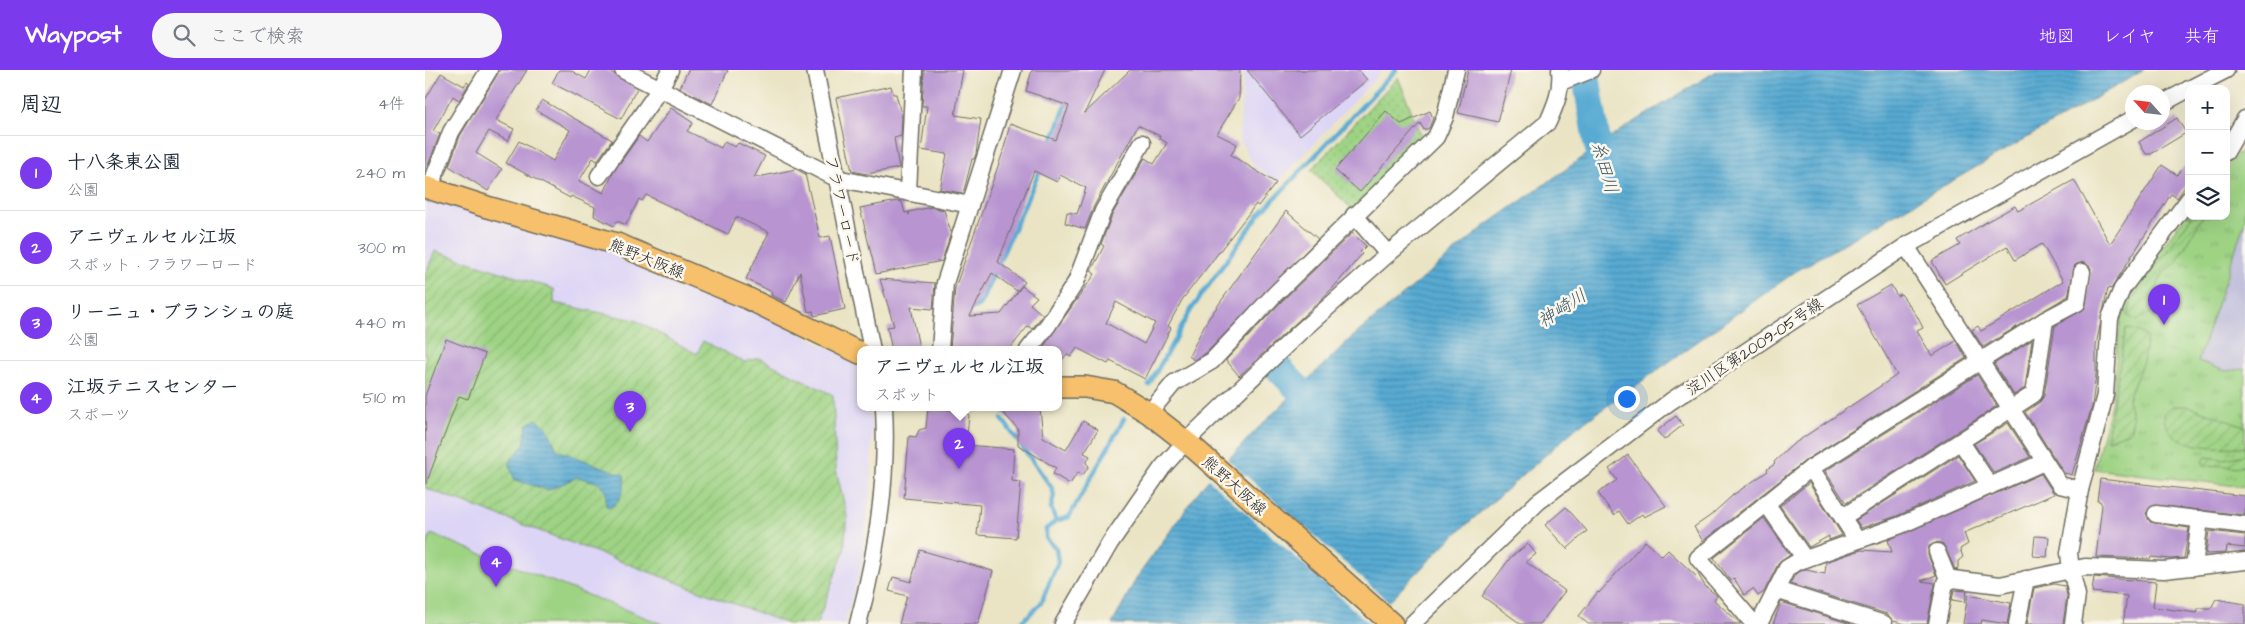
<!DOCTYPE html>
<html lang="ja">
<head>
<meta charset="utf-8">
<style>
  body { margin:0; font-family:"Architects Daughter","Klee One",sans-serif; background:#f6f6f7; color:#1f2937 }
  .controls { position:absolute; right:15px; top:15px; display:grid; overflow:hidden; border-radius:10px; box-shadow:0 5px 20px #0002 }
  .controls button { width:45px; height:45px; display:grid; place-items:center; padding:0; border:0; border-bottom:1px solid #e0e1e3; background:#fff; color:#1f2937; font:25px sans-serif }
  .compass { position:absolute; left:1700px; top:15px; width:45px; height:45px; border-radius:50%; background:#fff; box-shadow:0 5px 20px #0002; rotate:297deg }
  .you { position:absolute; left:1201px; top:328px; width:18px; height:18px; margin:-12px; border:4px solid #fff; border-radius:50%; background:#1a73e8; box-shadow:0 0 0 8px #1a73e833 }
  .badge { display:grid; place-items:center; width:32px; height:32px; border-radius:50%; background:#7c3aed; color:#fff; font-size:16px; font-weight:700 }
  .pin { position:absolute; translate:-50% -41px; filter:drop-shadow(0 1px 2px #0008) }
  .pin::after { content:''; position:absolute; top:26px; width:18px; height:15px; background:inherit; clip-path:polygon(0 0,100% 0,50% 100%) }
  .popup { position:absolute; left:432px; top:276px; width:205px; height:65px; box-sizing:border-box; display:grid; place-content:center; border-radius:10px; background:#fff; filter:drop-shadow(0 1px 4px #0005); font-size:16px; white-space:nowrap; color:#747a83 }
  .popup b { font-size:19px; color:#1f2937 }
  .popup::after { content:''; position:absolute; left:50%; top:100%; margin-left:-10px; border:10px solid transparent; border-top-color:#fff }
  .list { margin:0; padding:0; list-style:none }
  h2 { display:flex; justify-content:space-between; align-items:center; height:65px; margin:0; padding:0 20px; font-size:21px }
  h2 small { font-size:16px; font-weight:400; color:#747a83 }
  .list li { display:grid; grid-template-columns:32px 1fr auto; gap:15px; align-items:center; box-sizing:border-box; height:75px; padding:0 20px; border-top:1px solid #e0e1e3 }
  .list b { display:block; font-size:19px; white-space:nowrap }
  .list p { margin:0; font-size:16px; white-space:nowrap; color:#747a83 }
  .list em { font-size:16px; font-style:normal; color:#747a83 }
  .icon { flex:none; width:28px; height:28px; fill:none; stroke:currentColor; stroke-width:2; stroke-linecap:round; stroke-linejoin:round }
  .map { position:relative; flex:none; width:1820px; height:554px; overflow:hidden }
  header { display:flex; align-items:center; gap:30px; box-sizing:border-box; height:70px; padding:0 25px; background:#7c3aed; color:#fff }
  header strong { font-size:24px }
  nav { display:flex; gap:28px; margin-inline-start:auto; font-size:18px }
  .search { width:350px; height:45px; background:#f6f6f7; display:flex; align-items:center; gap:12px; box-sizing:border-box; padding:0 18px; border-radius:28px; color:#747a83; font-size:19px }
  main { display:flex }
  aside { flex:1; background:#fff }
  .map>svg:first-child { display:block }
  .built { fill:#ddd5f6 }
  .industrial { fill:#c2c1dc }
  .grass { fill:url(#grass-dots); stroke:#647f58 }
  .park { fill:url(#park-tufts); stroke:#647f58 }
  .garden { fill:url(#garden-furrows); stroke:#647f58 }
  .pitch { fill:#9ed384; stroke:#647f58 }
  .water { fill:url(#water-rules); stroke:#426a7f }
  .pier { fill:#eae4c4 }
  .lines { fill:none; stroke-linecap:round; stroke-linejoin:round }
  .stream { stroke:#58aad3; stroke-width:4.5 }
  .river { stroke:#58aad3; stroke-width:28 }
  .building { fill:#b894d1; fill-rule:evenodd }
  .minor-casing { stroke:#6e6c61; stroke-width:19 }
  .major-casing { stroke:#6e6c61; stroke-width:24 }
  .minor { stroke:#fff; stroke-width:16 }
  .major { stroke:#f7c06c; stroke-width:21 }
  .labels { text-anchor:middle; stroke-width:5; stroke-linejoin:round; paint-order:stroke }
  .street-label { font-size:16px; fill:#2b2b2b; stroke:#fbf7ec }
  .water-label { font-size:18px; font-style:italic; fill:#3b5766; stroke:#fbf7ec }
</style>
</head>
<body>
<header>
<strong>Waypost</strong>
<div class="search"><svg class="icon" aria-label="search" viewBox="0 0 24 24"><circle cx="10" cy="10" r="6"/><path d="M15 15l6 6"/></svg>ここで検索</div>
<nav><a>地図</a><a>レイヤ</a><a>共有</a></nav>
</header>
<main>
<aside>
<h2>周辺<small>4件</small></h2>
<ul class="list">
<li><span class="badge">1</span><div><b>十八条東公園</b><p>公園</p></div><em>240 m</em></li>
<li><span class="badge">2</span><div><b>アニヴェルセル江坂</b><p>スポット · フラワーロード</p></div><em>300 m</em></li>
<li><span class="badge">3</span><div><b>リーニュ・ブランシュの庭</b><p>公園</p></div><em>440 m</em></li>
<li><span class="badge">4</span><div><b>江坂テニスセンター</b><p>スポーツ</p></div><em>510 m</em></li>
</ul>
</aside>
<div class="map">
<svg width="1820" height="554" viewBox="0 0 1820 554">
  <defs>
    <pattern id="grass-dots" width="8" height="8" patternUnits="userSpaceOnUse" patternTransform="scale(1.25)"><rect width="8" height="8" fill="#9ed384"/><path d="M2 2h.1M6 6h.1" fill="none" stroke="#88b572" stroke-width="1.8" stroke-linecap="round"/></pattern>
    <pattern id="park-tufts" width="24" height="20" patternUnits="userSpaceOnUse" patternTransform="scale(1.25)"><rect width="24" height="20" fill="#9ed384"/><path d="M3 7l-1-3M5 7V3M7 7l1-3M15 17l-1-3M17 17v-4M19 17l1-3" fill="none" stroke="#88b572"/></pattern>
    <pattern id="garden-furrows" width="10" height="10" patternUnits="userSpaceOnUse" patternTransform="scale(1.25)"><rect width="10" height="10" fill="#9ed384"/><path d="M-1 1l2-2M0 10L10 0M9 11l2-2" fill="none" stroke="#88b572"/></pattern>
    <pattern id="water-rules" width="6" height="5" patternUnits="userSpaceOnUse" patternTransform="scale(1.25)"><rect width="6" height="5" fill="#58aad3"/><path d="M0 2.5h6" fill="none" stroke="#498bab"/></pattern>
  </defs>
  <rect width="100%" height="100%" fill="#fbf7ec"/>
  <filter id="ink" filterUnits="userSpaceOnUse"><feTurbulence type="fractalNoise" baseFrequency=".02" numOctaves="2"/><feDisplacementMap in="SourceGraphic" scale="10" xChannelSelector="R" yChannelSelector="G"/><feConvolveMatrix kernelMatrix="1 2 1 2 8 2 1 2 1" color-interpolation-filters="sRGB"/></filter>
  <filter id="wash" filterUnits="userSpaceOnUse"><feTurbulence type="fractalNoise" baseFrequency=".0096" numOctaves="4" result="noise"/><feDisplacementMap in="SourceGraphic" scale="20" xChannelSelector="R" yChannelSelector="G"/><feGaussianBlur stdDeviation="1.12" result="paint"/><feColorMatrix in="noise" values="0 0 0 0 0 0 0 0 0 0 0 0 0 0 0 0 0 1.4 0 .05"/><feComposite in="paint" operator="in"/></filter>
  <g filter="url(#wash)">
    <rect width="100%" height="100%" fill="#eae4c4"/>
    <g class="built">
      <polygon points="819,0 958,0 853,112 829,96 814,68"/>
      <polygon points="0,125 188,180 316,235 435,293 435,338 444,338 447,356 446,416 436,498 419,554 0,554"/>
    </g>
    <polygon class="industrial" points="1820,151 1820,299 1800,301 1773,291"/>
    <polygon class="grass" points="973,7 999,73 929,141 886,100"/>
    <polygon class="park" points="1820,77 1820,151 1773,291 1800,301 1820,299 1820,417 1669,399 1687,330 1696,244 1711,212 1764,141 1764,146 1801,146 1801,97"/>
    <g class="garden">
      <polygon points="1767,146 1778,146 1751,193 1739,202 1734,211 1730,224 1728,241 1712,251 1703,246 1706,231"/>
      <polygon points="10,181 129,219 129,233 210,250 272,284 278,271 319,292 334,288 408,325 411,399 422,446 419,481 392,554 363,554 0,418 0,205"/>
      <polygon points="1701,258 1715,262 1722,267 1718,291 1703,330 1708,348 1705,362 1682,370"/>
      <path d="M1747 336H1762L1820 356V377C1794 378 1739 380 1739 344Z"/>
      <polygon points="1820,385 1820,397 1779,395 1777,391 1781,387 1798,389"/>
    </g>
    <polygon class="pitch" points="6,464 237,554 0,554 0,480"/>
    <g class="water">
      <polygon points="1293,0 1719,0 1370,202 1150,359 1022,472 942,554 687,554 712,507 777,417 835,356 925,269 1060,156 1201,57"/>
      <path d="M111 349 122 357 132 380 199 405C201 417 196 432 184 438L181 436V421L174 413 153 407 123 420 90 410 85 397V391L99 375 102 355Z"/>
    </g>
    <polygon class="pier" points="801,388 964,532 945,554 782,408"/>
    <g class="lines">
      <g class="stream">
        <polyline points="626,74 643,30"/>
        <polyline points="546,239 554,235 557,230 616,98"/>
        <polyline points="724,315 766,240 834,145 971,0"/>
        <polyline points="577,349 627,418 629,425 626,438 631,451"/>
        <polyline points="595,554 616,533 633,492 631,478 621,468 621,459 631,451 644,447 699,349"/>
      </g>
      <g class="river">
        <polyline points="1160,0 1172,72 1184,113"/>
        <polyline points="854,299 899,345"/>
      </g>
    </g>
    <g id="blocks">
      <g class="building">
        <polygon points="75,0 102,0 71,50 89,59 83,71 64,61 51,83 77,99 63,121 24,96 35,66"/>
        <polygon points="134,0 145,0 161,9 166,0 182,0 212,18 196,49 127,13"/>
        <polygon points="263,0 303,0 287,34 255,18"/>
        <polygon points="499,0 538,0 530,45 556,49 551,84 549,89 547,89 539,120 536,123 515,119 522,84 496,80 502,36 497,36"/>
        <path d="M607 0H680L659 44 705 0H815L814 28 792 64 812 74 806 85 851 113 833 136 831 134 757 230 743 256 746 258 720 309 685 291 683 294 652 278 646 287 642 284 633 295V280H616L670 204 666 201 679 176 676 174 687 145 720 88 729 94 742 73 734 68 735 66 713 55 669 136 660 159 640 153 642 142 652 144 661 118 635 105 632 112 609 101 573 192 600 212 592 221 567 203 545 246 576 244 597 216 612 227 605 234 618 245 607 259 603 256 584 280H525L530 218 578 82 585 54 631 70 644 36 601 21ZM691 232 730 253 719 274 681 253Z"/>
        <polygon points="822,0 934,0 942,10 875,65"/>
        <polygon points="1043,0 1086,0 1073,52 1033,43"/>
        <polygon points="16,3 39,16 42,12 44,14 34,30 28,26 8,61 15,64 0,103 0,30"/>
        <polygon points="466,16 468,24 471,24 477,48 476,66 469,68 474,98 442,104 427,101 411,28"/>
        <polygon points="117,30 187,70 172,91 168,88 154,111 179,123 188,103 214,66 222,72 246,38 268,53 262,61 296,78 299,72 310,77 313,73 340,86 329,108 371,99 380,104 395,168 405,166 420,239 389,246 388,241 383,242 375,202 361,232 346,225 347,222 321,209 344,162 311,147 303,164 221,125 217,131 214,129 201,155 192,151 189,156 169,146 170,137 146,126 145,128 81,93 94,71 128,91 145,60 111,40"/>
        <polygon points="961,41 976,54 1005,41 1008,48 1004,58 999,60 995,53 935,122 910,100"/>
        <polygon points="1752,48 1761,63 1726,84 1721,84 1714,72"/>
        <polygon points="1764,91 1764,111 1752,128 1746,124 1686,219 1683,218 1671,275 1671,305 1667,336 1647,405 1639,403 1600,342 1615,332 1619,326 1630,256 1660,238 1666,198 1659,192 1650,195 1643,226 1558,277 1547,260 1553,256 1556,261 1638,211 1617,174 1590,190 1582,176 1520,214 1507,191 1535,175 1532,170 1563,151 1590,136 1593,141 1649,110 1685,174 1737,95 1752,105"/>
        <polygon points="473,131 477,132 480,143 484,142 484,145 484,142 506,137 519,140 526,163 517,191 451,204 435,138"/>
        <polygon points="861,141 893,169 781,283 769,290 764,286 781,252"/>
        <polygon points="927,163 941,176 935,182 937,184 908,218 814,306 801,290 857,231"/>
        <polygon points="455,209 510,213 508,239 486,237 494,278 489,278 490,280 467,280 462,257 469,256"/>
        <polygon points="1466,215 1472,226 1476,224 1492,246 1498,258 1492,261 1507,286 1531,271 1541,288 1381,390 1278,471 1269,457 1285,446 1308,425 1343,401 1342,399 1350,394 1349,392 1367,375 1472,305 1432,235"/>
        <polygon points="21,269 60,284 43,329 34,326 1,414 0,326"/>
        <polygon points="1607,270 1600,318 1589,325 1569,294"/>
        <polygon points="1552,305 1572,336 1421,433 1400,401"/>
        <polygon points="503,338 538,341 544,345 541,375 589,379 587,411 596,412 591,468 552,465 555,435 479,428 484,366 491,367 494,360 501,358"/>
        <polygon points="574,338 615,338 618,367 641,380 658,351 673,360 659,383 665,386 661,393 664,396 658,405 653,402 645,414 628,404 631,398 593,375 593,359"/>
        <polygon points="1251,346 1258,355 1239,370 1232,361"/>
        <polygon points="1583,353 1605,387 1569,403 1549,374"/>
        <polygon points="1203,385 1241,436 1219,447 1217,444 1203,454 1194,441 1189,445 1173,423 1192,410 1184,399"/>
        <polygon points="1533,385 1550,411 1472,446 1436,458 1431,450"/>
        <polygon points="1616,404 1629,424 1539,463 1543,474 1535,479 1538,487 1533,491 1533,498 1530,499 1518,474 1513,472 1504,476 1503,485 1511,505 1496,511 1510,513 1502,554 1481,554 1468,551 1462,544 1365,514 1370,505 1376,501 1381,500 1400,504 1401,492 1436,480 1467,482 1463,470"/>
        <polygon points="1675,409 1820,426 1820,445 1728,435 1721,443 1725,452 1764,458 1759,488 1746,489 1726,487 1725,489 1671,487 1677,435 1675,431 1672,431"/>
        <polygon points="1384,413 1417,465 1404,470 1404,466 1384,477 1355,436"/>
        <polygon points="1141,437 1162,461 1142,479 1120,455"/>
        <polygon points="1339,448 1365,485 1353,494 1339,522 1333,526 1328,519 1319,525 1309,508 1306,511 1289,488"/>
        <polygon points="1784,461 1820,465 1820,478 1802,476 1801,483 1781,484"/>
        <polygon points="1610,466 1624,467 1622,487 1608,486"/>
        <polygon points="1220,471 1237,486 1243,480 1271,506 1273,504 1280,516 1292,526 1289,530 1316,554 1163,554 1154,546 1173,522 1174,523"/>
        <polygon points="1103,474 1111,484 1101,492 1140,521 1115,554 1096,554 1057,526 1086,487"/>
        <polygon points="495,480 568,501 553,554 474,554 482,526 464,521 468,507 486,512"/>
        <polygon points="1669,507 1731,512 1728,537 1772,543 1773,538 1786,538 1791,529 1820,534 1820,554 1698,554 1702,526 1667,522"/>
        <polygon points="1629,514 1640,516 1642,526 1638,554 1602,554 1609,518"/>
        <polygon points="1529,520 1542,521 1540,532 1527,530"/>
        <polygon points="1543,525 1586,533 1582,554 1557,550 1556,554 1538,554"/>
        <polygon points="1356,532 1426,554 1348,554"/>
      </g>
    </g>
  </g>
  <g filter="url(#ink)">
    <use href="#blocks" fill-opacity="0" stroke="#6e6c61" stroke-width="1"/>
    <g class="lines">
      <g class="minor-casing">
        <g id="minor">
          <polyline points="198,0 411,108 545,135"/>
          <polyline points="390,0 447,280"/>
          <polyline points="1136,12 1166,0"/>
          <polyline points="1764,19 1801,0"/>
          <polyline points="1738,33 1764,19"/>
          <polyline points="1801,82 1820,49"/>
          <polyline points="174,106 234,20 245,0"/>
          <polyline points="5,118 26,62 64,0"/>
          <polyline points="483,121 489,0"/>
          <polyline points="929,145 963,184"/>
          <polyline points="1481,176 1635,415 1655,420"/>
          <polyline points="515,280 520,213 588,0"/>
          <polyline points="603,280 623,255 651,212 678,141 717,73"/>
          <polyline points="724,343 749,313 787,291 850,224 1011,67 1020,47 1031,0"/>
          <polyline points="1536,372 1565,416"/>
          <polyline points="1386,398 1432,470"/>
          <polyline points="1341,433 1380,489"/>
          <polyline points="1731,444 1820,455"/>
          <polyline points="1418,447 1609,324 1620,250"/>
          <polyline points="1512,482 1524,511"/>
          <polyline points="1769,497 1775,449"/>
          <polyline points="1351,520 1459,554"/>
          <path d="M433 554C452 483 463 411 459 338"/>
          <path d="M638 554 685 473 737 398 760 372 875 262 963 184 1123 52C1131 34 1137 20 1135 0"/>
          <polyline points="987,554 1113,432 1246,331 1481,176 1708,49"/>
          <polyline points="1329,554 1273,488 1386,398 1620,250 1652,233 1657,202"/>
          <polyline points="1334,554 1362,498 1372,492 1476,455 1619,392"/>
          <polyline points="1512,554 1520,513 1528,509 1575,515 1660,497 1739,500 1820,491"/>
          <polyline points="1592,554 1601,509"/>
          <polyline points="1648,554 1652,525 1646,500 1644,483 1655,420 1680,325 1685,248 1697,219 1764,129"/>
        </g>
      </g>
      <g class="major-casing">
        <g id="major">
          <polyline points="0,117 62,137 192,174 322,228 435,283"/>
          <polyline points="633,317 660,317 689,322 724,343 770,379 967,554"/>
        </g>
      </g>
      <use href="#minor" class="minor"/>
      <use href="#major" class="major"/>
    </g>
  </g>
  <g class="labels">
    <g class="street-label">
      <text transform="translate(418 140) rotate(78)" y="6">フラワーロード</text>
      <text transform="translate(222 188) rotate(22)" y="6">熊野大阪線</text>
      <text transform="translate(1329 276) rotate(-34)" y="6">淀川区第2009-05号線</text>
      <text transform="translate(810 415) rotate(42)" y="6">熊野大阪線</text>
    </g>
    <g class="water-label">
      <text transform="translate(1180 97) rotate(74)" y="6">糸田川</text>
      <text transform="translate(1137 238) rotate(-33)" y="6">神崎川</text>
    </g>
  </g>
</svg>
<div class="controls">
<button>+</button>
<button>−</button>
<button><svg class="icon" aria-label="layers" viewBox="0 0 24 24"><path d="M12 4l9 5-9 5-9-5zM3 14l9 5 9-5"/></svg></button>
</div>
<svg class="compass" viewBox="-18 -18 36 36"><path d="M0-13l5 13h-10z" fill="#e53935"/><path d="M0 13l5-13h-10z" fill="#747a83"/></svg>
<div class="you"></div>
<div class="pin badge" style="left:1739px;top:255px">1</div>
<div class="pin badge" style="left:534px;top:399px">2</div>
<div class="popup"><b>アニヴェルセル江坂</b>スポット</div>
<div class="pin badge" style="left:205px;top:362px">3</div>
<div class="pin badge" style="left:71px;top:517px">4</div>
</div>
</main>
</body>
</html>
